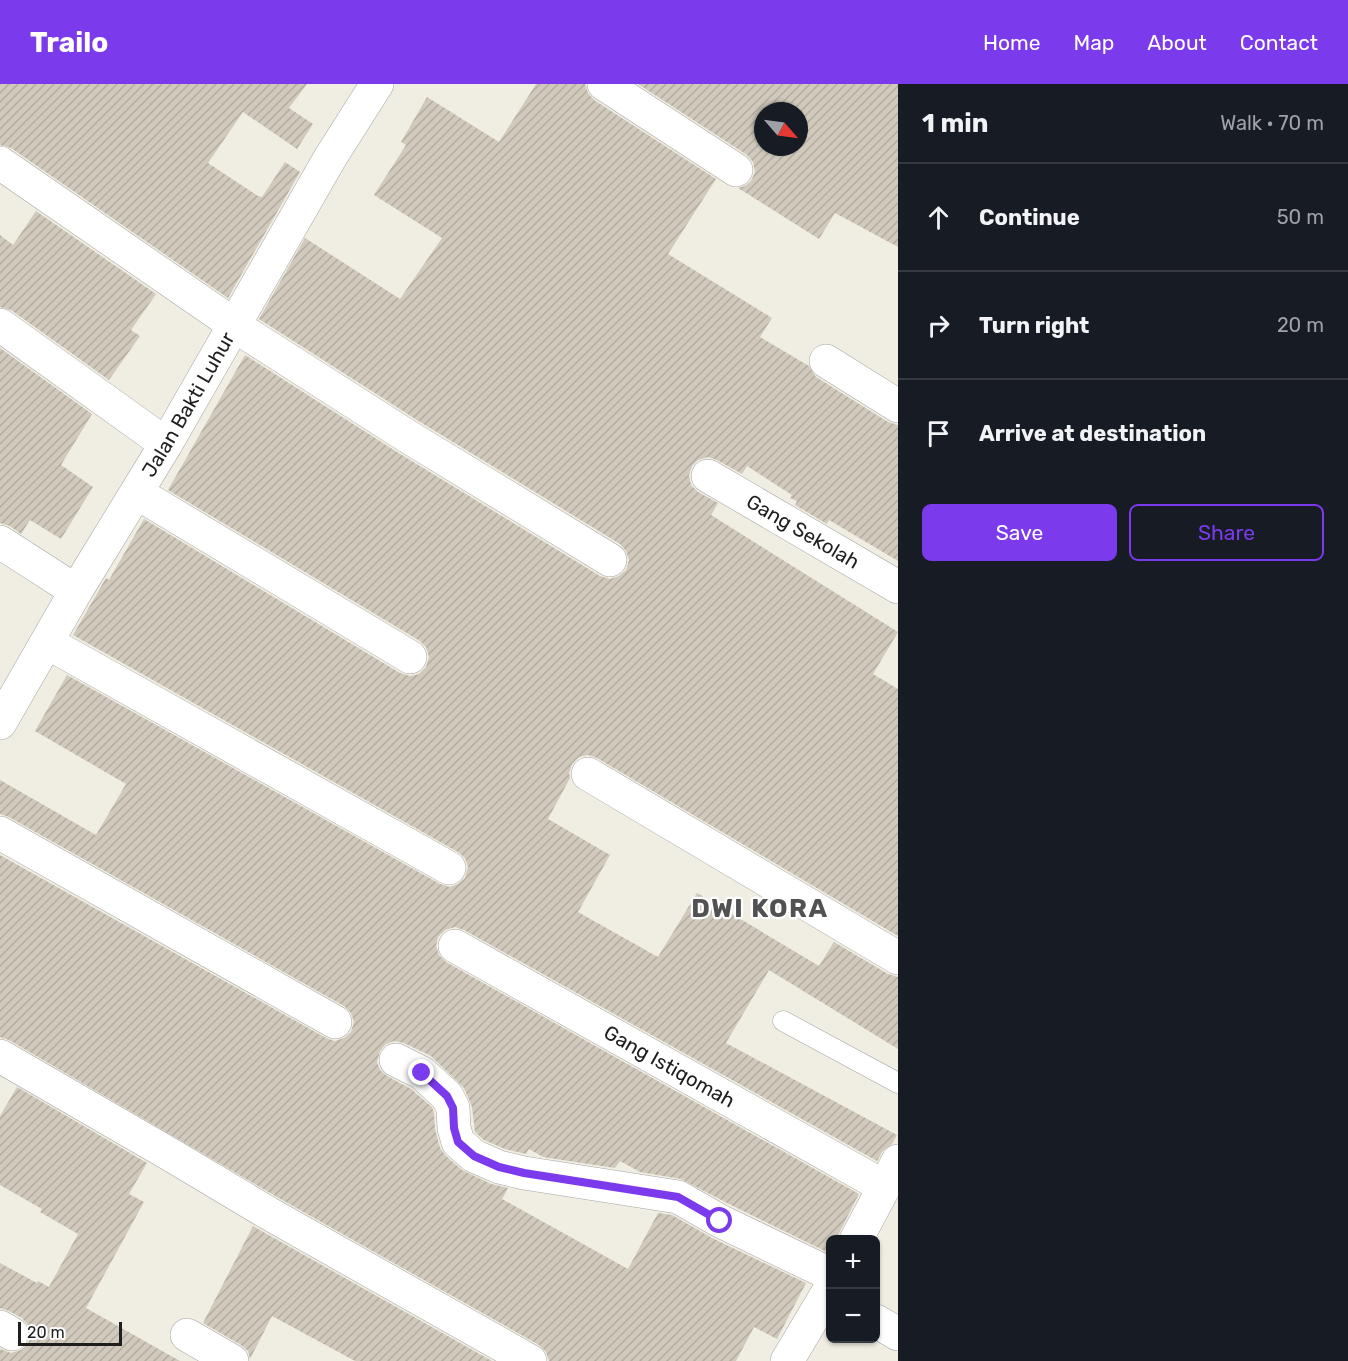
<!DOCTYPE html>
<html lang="en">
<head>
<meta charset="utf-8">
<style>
  body { margin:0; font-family:Rubik,sans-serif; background:#20242c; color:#f1f3f6 }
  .controls { position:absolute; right:18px; bottom:18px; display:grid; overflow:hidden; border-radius:9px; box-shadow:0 2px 4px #0004 }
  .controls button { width:54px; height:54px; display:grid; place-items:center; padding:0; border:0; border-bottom:2px solid #363941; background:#171b24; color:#f1f3f6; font:30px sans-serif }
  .compass { position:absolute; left:754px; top:18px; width:54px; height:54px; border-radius:50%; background:#171b24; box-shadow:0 2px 4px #0004; rotate:118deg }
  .scale { position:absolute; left:18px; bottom:15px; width:104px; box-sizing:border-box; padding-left:6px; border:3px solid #1e1e1e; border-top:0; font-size:16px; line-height:21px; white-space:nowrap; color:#1e1e1e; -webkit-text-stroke:4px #fff; paint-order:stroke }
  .stop { position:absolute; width:18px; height:18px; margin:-14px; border:4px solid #7c3aed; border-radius:50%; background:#fff }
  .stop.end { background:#7c3aed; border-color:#fff; box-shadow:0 2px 6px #0008 }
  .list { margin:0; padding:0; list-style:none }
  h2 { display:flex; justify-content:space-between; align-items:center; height:78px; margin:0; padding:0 24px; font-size:26px }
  h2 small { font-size:20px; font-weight:400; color:#9ea1a6 }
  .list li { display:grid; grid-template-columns:39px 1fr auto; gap:18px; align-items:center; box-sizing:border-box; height:108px; padding:0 24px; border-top:2px solid #363941 }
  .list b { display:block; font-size:22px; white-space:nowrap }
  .list em { font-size:20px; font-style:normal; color:#9ea1a6 }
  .actions { display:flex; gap:12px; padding:18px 24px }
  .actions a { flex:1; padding:14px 0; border:2px solid #7c3aed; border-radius:9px; text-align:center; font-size:21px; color:#7c3aed }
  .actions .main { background:#7c3aed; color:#fff }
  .icon { flex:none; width:33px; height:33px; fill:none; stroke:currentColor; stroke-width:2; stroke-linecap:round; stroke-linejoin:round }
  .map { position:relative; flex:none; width:898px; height:1277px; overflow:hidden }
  header { display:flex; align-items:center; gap:36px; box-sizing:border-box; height:84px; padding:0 30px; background:#7c3aed; color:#fff }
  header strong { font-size:28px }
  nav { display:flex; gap:33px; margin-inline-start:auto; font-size:21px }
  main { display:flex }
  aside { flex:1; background:#171b24 }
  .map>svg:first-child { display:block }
  .building { fill:url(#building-hatch); fill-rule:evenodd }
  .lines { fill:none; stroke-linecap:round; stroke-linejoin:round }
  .lane-casing { stroke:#a5a5a5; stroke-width:21 }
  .street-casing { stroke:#a5a5a5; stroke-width:34 }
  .lane { stroke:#fff; stroke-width:20 }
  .street { stroke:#fff; stroke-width:33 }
  .route { stroke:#7c3aed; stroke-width:8 }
  .labels { text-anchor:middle; stroke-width:4.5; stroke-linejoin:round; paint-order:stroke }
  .street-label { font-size:20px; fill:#1e1e1e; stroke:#fff }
  .district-label { font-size:26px; font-weight:bold; letter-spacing:1.5px; fill:#515151; stroke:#fff }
</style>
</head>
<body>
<header>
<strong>Trailo</strong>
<nav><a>Home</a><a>Map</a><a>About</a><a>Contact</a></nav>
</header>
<main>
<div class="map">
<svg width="898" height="1277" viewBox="0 0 898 1277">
  <defs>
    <pattern id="building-hatch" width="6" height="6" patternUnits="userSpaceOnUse" patternTransform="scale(1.5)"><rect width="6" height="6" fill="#d0c9bc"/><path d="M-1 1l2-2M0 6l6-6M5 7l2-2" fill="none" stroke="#b2aca1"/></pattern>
  </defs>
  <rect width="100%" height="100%" fill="#f0eee3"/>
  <g class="building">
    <polygon points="0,0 307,0 289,24 313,40 297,65 243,28 208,79 258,112 262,113 285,78 300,88 228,214 11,64 0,61"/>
    <polygon points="536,0 585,0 588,9 594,16 716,95 668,170 772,234 760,253 809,282 816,293 888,338 898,341 898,477 829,436 827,440 795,421 797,417 790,414 792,411 747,382 742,390 717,376 708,373 698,376 692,382 689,391 691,401 698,408 718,419 711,431 898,548 873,590 898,605 898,852 597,674 588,671 579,673 572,680 569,689 570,694 548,735 610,771 578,828 658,873 697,809 819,882 834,858 888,890 898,893 898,965 769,886 726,959 897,1051 892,1060 882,1068 877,1077 464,846 455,843 445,846 438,853 436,862 439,871 446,878 859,1110 836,1155 831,1155 829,1169 729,1120 681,1095 640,1088 620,1077 615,1084 543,1073 529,1065 526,1070 505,1065 484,1056 475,1048 472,1023 464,1004 431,972 404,959 394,957 386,960 380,967 377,978 380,986 387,992 411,1005 432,1023 434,1029 435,1045 440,1064 446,1072 462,1086 491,1100 508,1104 502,1115 628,1185 658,1129 672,1131 712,1154 806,1199 777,1255 754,1243 736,1277 549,1277 546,1268 539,1261 277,1113 9,956 0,953 0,771 326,954 335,957 344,954 351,948 354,938 351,929 344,922 9,733 0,730 0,696 96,751 126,700 35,647 67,591 440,800 450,803 458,800 465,794 468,783 465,774 458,768 73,551 106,494 109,496 144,435 400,589 410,592 419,590 426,583 429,573 426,563 420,557 168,406 245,271 397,368 600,492 610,495 619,492 626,486 629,476 626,467 620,460 417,336 259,235 305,154 400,215 442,154 374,111 406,61 401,58 427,13 499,58"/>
    <path d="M638 0H898V163L835 129 819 155 738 104 745 102 751 97 755 88 753 78 747 71ZM763 27H799V63H763Z"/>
    <polygon points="36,127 156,210 131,246 140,252 109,296 11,226 0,223 0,151 13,161"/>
    <polygon points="0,264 92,330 61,381 93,403 61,455 30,436 21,450 10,442 0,439"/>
    <polygon points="17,1003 147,1079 129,1110 144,1118 86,1224 180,1277 0,1277 0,1265 11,1269 21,1266 28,1260 31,1251 28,1241 22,1234 9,1227 0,1224 0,1179 37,1199 38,1197 49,1203 78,1150 40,1128 42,1125 0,1101 0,1032"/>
    <polygon points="253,1142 258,1145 492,1277 355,1277 272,1232 250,1275 248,1267 241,1261 203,1239"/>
  </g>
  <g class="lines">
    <g class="lane-casing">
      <polyline id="lane" points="783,937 898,999"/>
    </g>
    <g class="street-casing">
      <g id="street">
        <polyline points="604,0 736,86"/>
        <polyline points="0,79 249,251 407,352 610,476"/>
        <polyline points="0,241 166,360"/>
        <polyline points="826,277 898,322"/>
        <path id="s1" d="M708 392 898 503"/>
        <polyline points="137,409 410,573"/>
        <polyline points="0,458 76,507"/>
        <polyline points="48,559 449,784"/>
        <path id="s2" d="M0 639 76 507 166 360 330 74 377 0"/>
        <polyline points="588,690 898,874"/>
        <polyline points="0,749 335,938"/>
        <path id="s3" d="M455 862 883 1102"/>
        <polyline points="0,972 171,1071 268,1129 530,1277"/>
        <polyline points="396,976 422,989 447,1012 453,1024 454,1044 458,1058 474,1072 499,1083 524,1089 678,1113 720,1137 830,1190"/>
        <polyline points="856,1156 898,1077"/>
        <polyline points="876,1237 898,1250"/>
        <polyline points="0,1243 12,1250"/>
        <polyline points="187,1251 232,1277"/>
        <polyline points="787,1277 830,1205"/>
      </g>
    </g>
    <use href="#lane" class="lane"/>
    <use href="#street" class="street"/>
  </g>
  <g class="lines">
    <polyline class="route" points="422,989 447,1012 453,1024 454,1044 458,1058 474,1072 499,1083 524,1089 678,1113 720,1137"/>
  </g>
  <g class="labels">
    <g class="street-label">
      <text dy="7" stroke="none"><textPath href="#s2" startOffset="370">Jalan Bakti Luhur</textPath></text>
      <text dy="7" stroke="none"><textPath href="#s1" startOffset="110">Gang Sekolah</textPath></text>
      <text dy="7" stroke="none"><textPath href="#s3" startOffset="246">Gang Istiqomah</textPath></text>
    </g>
    <g class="district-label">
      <text x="760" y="833">DWI KORA</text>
    </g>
  </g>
</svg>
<div class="controls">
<button>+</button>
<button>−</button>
</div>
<svg class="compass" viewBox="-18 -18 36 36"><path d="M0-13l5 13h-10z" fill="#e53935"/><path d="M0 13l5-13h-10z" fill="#9ea1a6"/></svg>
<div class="scale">20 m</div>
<div class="stop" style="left:720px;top:1137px"></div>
<div class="stop end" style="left:422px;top:989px"></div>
</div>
<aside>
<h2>1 min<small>Walk · 70 m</small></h2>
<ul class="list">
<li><svg class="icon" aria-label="ahead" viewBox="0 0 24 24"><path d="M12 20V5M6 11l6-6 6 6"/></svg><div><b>Continue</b></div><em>50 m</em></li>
<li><svg class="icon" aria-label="right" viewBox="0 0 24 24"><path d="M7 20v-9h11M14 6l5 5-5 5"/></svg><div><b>Turn right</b></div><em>20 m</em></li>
<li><svg class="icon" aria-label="arrive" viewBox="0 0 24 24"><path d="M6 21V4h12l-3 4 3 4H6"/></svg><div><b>Arrive at destination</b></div></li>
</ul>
<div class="actions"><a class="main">Save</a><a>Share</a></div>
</aside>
</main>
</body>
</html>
